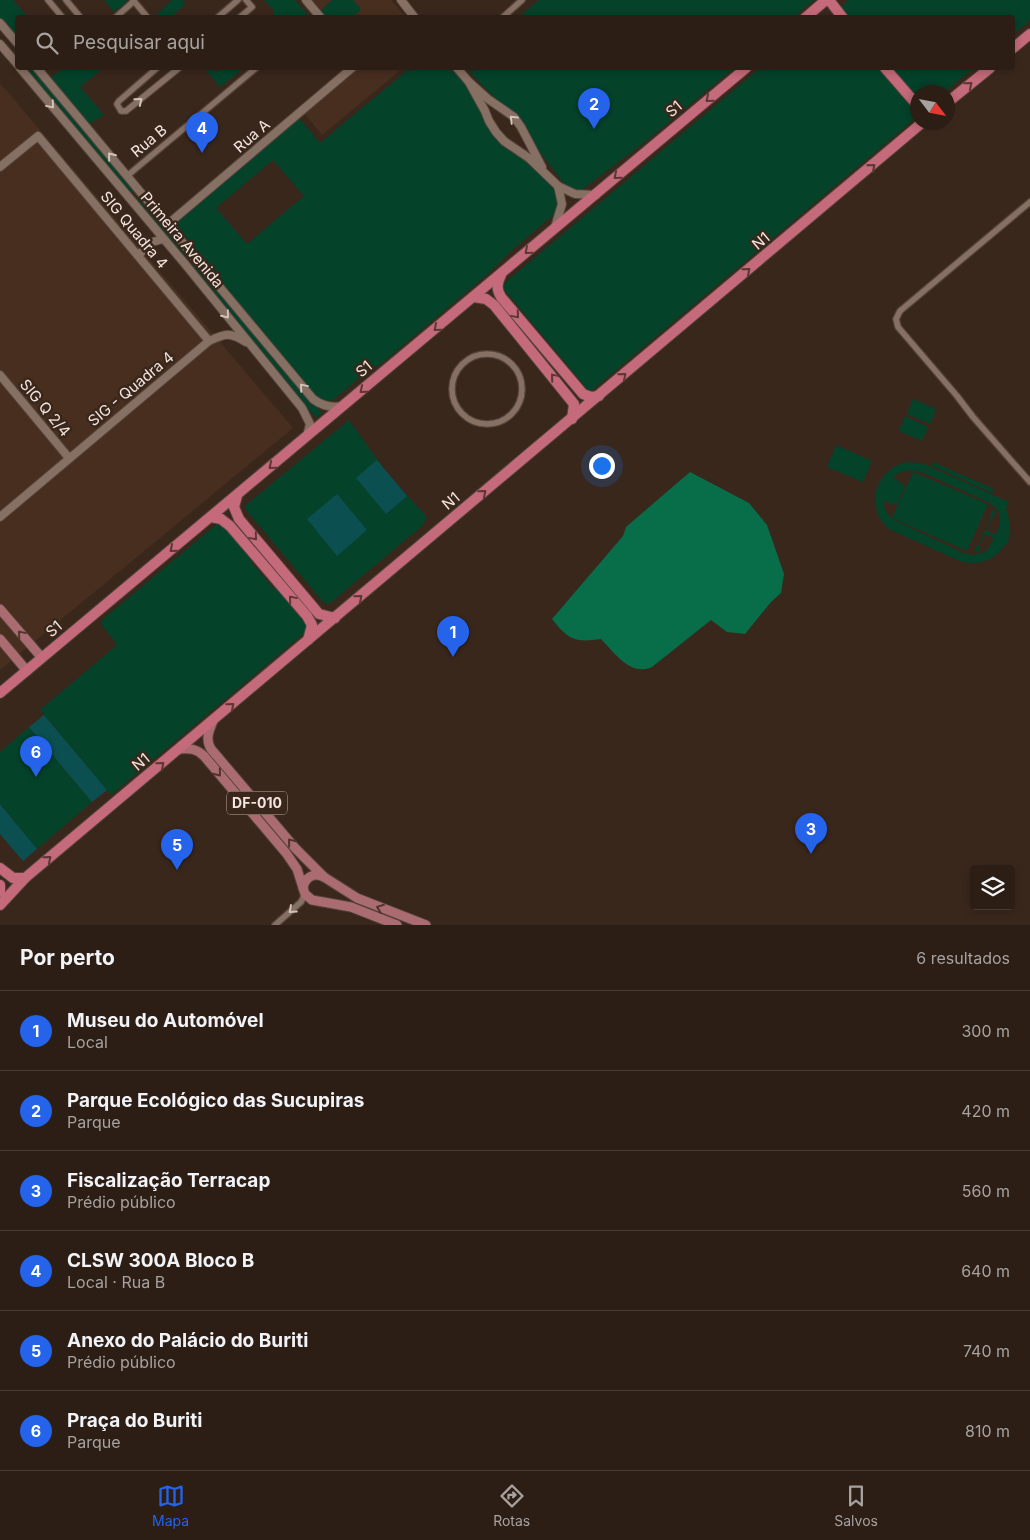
<!DOCTYPE html>
<html lang="pt">
<head>
<meta charset="utf-8">
<style>
  body { margin:0; font-family:Inter,sans-serif; background:#382a22; color:#f1f3f6 }
  .controls { position:absolute; right:15px; bottom:15px; display:grid; overflow:hidden; border-radius:5px; box-shadow:0 2px 8px #0003 }
  .controls button { width:45px; height:45px; display:grid; place-items:center; padding:0; border:0; border-bottom:1px solid #483b34; background:#2c1d15; color:#f1f3f6; font:25px sans-serif }
  .compass { position:absolute; left:910px; top:85px; width:45px; height:45px; border-radius:50%; background:#2c1d15; box-shadow:0 2px 8px #0003; rotate:122deg }
  .you { position:absolute; left:601px; top:465px; width:18px; height:18px; margin:-12px; border:4px solid #fff; border-radius:50%; background:#1a73e8; box-shadow:0 0 0 8px #1a73e833 }
  .badge { display:grid; place-items:center; width:32px; height:32px; border-radius:50%; background:#2563eb; color:#fff; font-size:16px; font-weight:700 }
  .pin { position:absolute; translate:-50% -41px; filter:drop-shadow(0 1px 2px #0008) }
  .pin::after { content:''; position:absolute; top:26px; width:18px; height:15px; background:inherit; clip-path:polygon(0 0,100% 0,50% 100%) }
  .list { margin:0; padding:0; list-style:none }
  h2 { display:flex; justify-content:space-between; align-items:center; height:65px; margin:0; padding:0 20px; font-size:21px }
  h2 small { font-size:16px; font-weight:400; color:#a6a2a0 }
  .list li { display:grid; grid-template-columns:32px 1fr auto; gap:15px; align-items:center; box-sizing:border-box; height:80px; padding:0 20px; border-top:1px solid #483b34 }
  .list b { display:block; font-size:19px; white-space:nowrap }
  .list p { margin:0; font-size:16px; white-space:nowrap; color:#a6a2a0 }
  .list em { font-size:16px; font-style:normal; color:#a6a2a0 }
  .icon { flex:none; width:28px; height:28px; fill:none; stroke:currentColor; stroke-width:2; stroke-linecap:round; stroke-linejoin:round }
  .map { position:relative; flex:none; width:1030px; height:925px; overflow:hidden }
  .search { position:absolute; background:#2c1d15; box-shadow:0 2px 8px #0003; left:15px; right:15px; top:15px; height:55px; display:flex; align-items:center; gap:12px; box-sizing:border-box; padding:0 18px; border-radius:5px; color:#a6a2a0; font-size:19px }
  .sheet { height:545px; background:#2c1d15 }
  nav { display:flex; justify-content:space-around; align-items:center; box-sizing:border-box; height:70px; border-top:1px solid #483b34; background:#2c1d15; font-size:14px; color:#a6a2a0 }
  nav a { display:grid; justify-items:center; gap:2px }
  nav .on { color:#2563eb }
  .map>svg:first-child { display:block }
  .built { fill:#472e1f }
  .green { fill:#04422a; fill-rule:evenodd }
  .forest { fill:#076e49 }
  .water { fill:#0b4f51 }
  .lines { fill:none; stroke-linecap:round; stroke-linejoin:round }
  .street-casing { stroke:#53433a; stroke-width:8 }
  .secondary-casing { stroke:#53433a; stroke-width:10 }
  .primary-casing { stroke:#53433a; stroke-width:11 }
  .highway-casing { stroke:#53433a; stroke-width:12 }
  .street { stroke:#867063; stroke-width:5.5 }
  .secondary { stroke:#867063; stroke-width:8 }
  .primary { stroke:#ab6c71; stroke-width:9 }
  .highway { stroke:#c46a7a; stroke-width:10 }
  .oneway { stroke:#5c3834 }
  .oneway2 { stroke:#d2c3ba }
  .oneway3 { stroke:#51352d }
  .labels { text-anchor:middle; stroke-width:5; stroke-linejoin:round; paint-order:stroke }
  .shield { fill:#3a271c; stroke:#bcada4; stroke-width:1 }
  .shield-label { font-size:14px; font-weight:bold; fill:#f3e6df }
  .street-label { font-size:15px; fill:#f3e6df; stroke:#3a271c }
</style>
</head>
<body>
<div class="map">
<svg width="1030" height="925" viewBox="0 0 1030 925">
  <rect width="100%" height="100%" fill="#3a271c"/>
  <g class="built">
    <polygon points="313,0 391,0 406,17 327,17"/>
    <polygon points="358,68 403,68 322,135 304,113"/>
    <polygon points="0,83 293,428 0,670"/>
  </g>
  <g class="green">
    <polygon points="0,0 13,0 28,17 18,18 17,39 0,19"/>
    <polygon points="104,0 126,0 127,2 114,12"/>
    <polygon points="172,0 185,0 183,2 185,5 170,17 154,17"/>
    <polygon points="264,0 295,0 308,15 305,17 274,17 274,10"/>
    <polygon points="332,0 353,0 361,9 354,17 324,17 321,13 323,8"/>
    <polygon points="539,0 814,0 794,17 518,17"/>
    <polygon points="849,0 1030,0 1030,20 1013,35 1012,18 849,17 840,7"/>
    <polygon points="24,68 32,68 135,190 129,194"/>
    <polygon points="64,68 104,68 80,87 104,115 89,124 50,78"/>
    <polygon points="204,68 210,68 216,72 223,68 244,68 220,87"/>
    <path d="M410 68H451L467 85 486 115 518 153 539 172 560 197 557 212 512 250 490 272 381 364 370 369 333 400 324 402 316 397 197 255 191 243 178 228 177 223 179 219 299 118 320 143ZM273 160 304 196 247 244 216 208Z"/>
    <path d="M467 68H734L646 141 579 192 568 189 533 143C525 115 512 114 493 96 484 87 475 78 467 68Z"/>
    <polygon points="760,68 883,68 917,107 917,117 590,392 501,286"/>
    <polygon points="892,68 974,68 944,92 918,92 917,97"/>
    <path d="M138 198C151 213 185 243 190 259H187C170 239 152 221 135 201L136 198Z"/>
    <polygon points="196,263 322,413 316,418 191,267"/>
    <polygon points="913,399 936,409 930,424 907,414"/>
    <polygon points="905,416 928,427 922,441 899,431"/>
    <polygon points="349,420 387,473 427,517 422,526 329,604 324,603 246,510 246,505"/>
    <polygon points="836,445 872,461 863,482 827,467"/>
    <path d="M907 462 924 464 1009 502 1006 508 1010 524 1008 544H1006C995 560 978 567 960 561L889 529C864 507 875 469 907 462ZM909 470 924 473 986 501C1002 510 1003 519 996 535L986 530 996 512 992 510 990 516 991 517 978 546H977L974 551 979 553 981 548 979 547 985 534 994 538 986 552 973 555 963 553 892 519 886 512 883 501 897 505 905 486 893 477 899 473Z"/>
    <polygon points="933,462 994,489 992,493 931,465"/>
    <polygon points="913,472 988,504 967,551 892,518"/>
    <polygon points="221,523 252,558 252,563 274,589 279,589 307,624 307,631 111,795 40,710 117,645 101,624 103,619 217,524"/>
    <polygon points="29,727 92,802 37,849 0,804 0,752"/>
  </g>
  <path class="forest" d="M690 472 749 503 767 525 784 574 781 593 771 602 745 634 727 632 711 620 652 667C630 677 614 652 601 639 574 643 568 639 552 619L623 536 626 527Z"/>
  <g class="water">
    <polygon points="377,460 407,496 386,514 356,478"/>
    <polygon points="337,494 367,530 337,556 307,519"/>
    <polygon points="44,715 107,790 92,802 29,727"/>
    <polygon points="0,804 37,849 23,861 0,834"/>
  </g>
  <g class="lines">
    <g class="street-casing">
      <g id="street">
        <polyline points="48,0 63,18"/>
        <polyline points="66,0 81,18"/>
        <polyline points="133,0 148,18"/>
        <polyline points="115,18 134,1"/>
        <polyline points="217,18 238,0"/>
        <polyline points="239,18 252,7 246,0"/>
        <polyline points="502,18 522,0"/>
        <polyline points="157,68 119,101 117,104 121,111 126,111 179,68"/>
        <polyline points="127,176 256,68"/>
        <polyline points="1030,202 900,311 896,319 898,327 957,396 973,417 1030,482"/>
        <circle cx="487" cy="389" r="35"/>
        <polyline points="275,925 301,902 305,894"/>
      </g>
    </g>
    <g class="secondary-casing">
      <g id="secondary">
        <polyline points="306,0 321,18"/>
        <polyline points="401,0 415,18"/>
        <polyline points="0,23 18,44"/>
        <polyline points="0,44 18,65"/>
        <polyline points="20,68 185,264 302,408 310,424 307,436"/>
        <path d="M37 68 313 399C322 406 331 408 343 406"/>
        <polyline points="457,68 469,82 488,99 514,117 521,127 542,167"/>
        <polyline points="469,82 485,111 489,121 496,132 504,141 529,158 558,186 575,194 596,195"/>
        <polyline points="0,167 38,136 209,341"/>
        <polyline points="168,224 352,68"/>
        <polyline points="555,227 562,204 558,186"/>
        <polyline points="139,255 149,243 163,239"/>
        <polyline points="0,375 69,458"/>
        <path d="M0 517 209 341C226 333 230 332 246 342"/>
      </g>
    </g>
    <g class="primary-casing">
      <g id="primary">
        <polyline points="0,609 42,658"/>
        <polyline points="0,639 27,671"/>
        <path d="M213 721C209 731 205 739 211 749L296 849 324 877 357 898 426 925"/>
        <path d="M180 749C190 748 197 749 204 756L286 853 297 869 305 894 312 900 351 907 397 925"/>
        <path d="M303 888C305 877 314 872 324 877"/>
      </g>
    </g>
    <g class="highway-casing">
      <g id="highway">
        <polyline points="829,0 843,18"/>
        <polyline points="805,18 826,0"/>
        <polyline points="1012,49 1030,34"/>
        <polyline points="885,68 918,106"/>
        <polyline points="948,102 990,68"/>
        <path d="M501 275C497 283 496 289 501 297L583 394 591 397 599 396"/>
        <polyline points="474,297 486,299 494,305 574,404 572,419"/>
        <polyline points="237,496 234,507 239,519 319,614 335,618"/>
        <polyline points="211,517 221,519 230,526 307,616 312,625 308,640"/>
        <polyline points="0,693 746,68"/>
        <polyline points="0,868 13,878 25,878"/>
        <polyline points="0,885 0,892"/>
        <polyline points="0,905 25,878 923,122"/>
      </g>
    </g>
    <use href="#street" class="street"/>
    <use href="#secondary" class="secondary"/>
    <use href="#primary" class="primary"/>
    <use href="#highway" class="highway"/>
  </g>
  <defs><path id="oneway-chevron" d="M-2-3.5L2.5 0L-2 3.5" fill="none" stroke-width="1.6" stroke-linecap="round" stroke-linejoin="round" transform="scale(1.25)"/></defs>
  <g class="oneway">
    <use href="#oneway-chevron" transform="translate(969 85) rotate(-39)"/>
    <use href="#oneway-chevron" transform="translate(709 99) rotate(140)"/>
    <use href="#oneway-chevron" transform="translate(872 167) rotate(-40)"/>
    <use href="#oneway-chevron" transform="translate(617 176) rotate(140)"/>
    <use href="#oneway-chevron" transform="translate(528 251) rotate(139)"/>
    <use href="#oneway-chevron" transform="translate(747 271) rotate(-40)"/>
    <use href="#oneway-chevron" transform="translate(516 315) rotate(50)"/>
    <use href="#oneway-chevron" transform="translate(437 328) rotate(140)"/>
    <use href="#oneway-chevron" transform="translate(623 376) rotate(-40)"/>
    <use href="#oneway-chevron" transform="translate(554 377) rotate(-130)"/>
    <use href="#oneway-chevron" transform="translate(363 390) rotate(140)"/>
    <use href="#oneway-chevron" transform="translate(272 466) rotate(140)"/>
    <use href="#oneway-chevron" transform="translate(483 493) rotate(-40)"/>
    <use href="#oneway-chevron" transform="translate(254 537) rotate(50)"/>
    <use href="#oneway-chevron" transform="translate(173 549) rotate(140)"/>
    <use href="#oneway-chevron" transform="translate(359 598) rotate(-40)"/>
    <use href="#oneway-chevron" transform="translate(292 599) rotate(-130)"/>
    <use href="#oneway-chevron" transform="translate(231 706) rotate(-40)"/>
    <use href="#oneway-chevron" transform="translate(161 765) rotate(-40)"/>
    <use href="#oneway-chevron" transform="translate(48 859) rotate(-39)"/>
  </g>
  <g class="oneway2">
    <use href="#oneway-chevron" transform="translate(139 101) rotate(-39)"/>
    <use href="#oneway-chevron" transform="translate(51 105) rotate(50)"/>
    <use href="#oneway-chevron" transform="translate(513 119) rotate(-136)"/>
    <use href="#oneway-chevron" transform="translate(111 156) rotate(-129)"/>
    <use href="#oneway-chevron" transform="translate(226 315) rotate(51)"/>
    <use href="#oneway-chevron" transform="translate(303 387) rotate(-130)"/>
    <use href="#oneway-chevron" transform="translate(292 910) rotate(138)"/>
  </g>
  <g class="oneway3">
    <use href="#oneway-chevron" transform="translate(21 634) rotate(-130)"/>
    <use href="#oneway-chevron" transform="translate(218 773) rotate(51)"/>
    <use href="#oneway-chevron" transform="translate(291 842) rotate(-129)"/>
    <use href="#oneway-chevron" transform="translate(380 908) rotate(-159)"/>
  </g>
  <g class="labels">
    <rect class="shield" x="227" y="791.5" width="60" height="23" rx="4"/>
    <g class="shield-label">
      <text x="257" y="808">DF-010</text>
    </g>
    <g class="street-label">
      <text transform="translate(674 109) rotate(-40)" y="5">S1</text>
      <text transform="translate(252 136) rotate(-41)" y="5">Rua A</text>
      <text transform="translate(149 141) rotate(-40)" y="5">Rua B</text>
      <text transform="translate(134 230) rotate(50)" y="5">SIG Quadra 4</text>
      <text transform="translate(182 240) rotate(50)" y="5">Primeira Avenida</text>
      <text transform="translate(761 241) rotate(-40)" y="5">N1</text>
      <text transform="translate(364 369) rotate(-40)" y="5">S1</text>
      <text transform="translate(131 389) rotate(-40)" y="5">SIG - Quadra 4</text>
      <text transform="translate(45 408) rotate(50)" y="5">SIG Q 2/4</text>
      <text transform="translate(451 501) rotate(-40)" y="5">N1</text>
      <text transform="translate(54 629) rotate(-40)" y="5">S1</text>
      <text transform="translate(141 762) rotate(-40)" y="5">N1</text>
    </g>
  </g>
</svg>
<div class="controls">
<button><svg class="icon" aria-label="layers" viewBox="0 0 24 24"><path d="M12 4l9 5-9 5-9-5zM3 14l9 5 9-5"/></svg></button>
</div>
<svg class="compass" viewBox="-18 -18 36 36"><path d="M0-13l5 13h-10z" fill="#e53935"/><path d="M0 13l5-13h-10z" fill="#a6a2a0"/></svg>
<div class="you"></div>
<div class="pin badge" style="left:453px;top:657px">1</div>
<div class="pin badge" style="left:594px;top:129px">2</div>
<div class="pin badge" style="left:811px;top:854px">3</div>
<div class="pin badge" style="left:202px;top:153px">4</div>
<div class="pin badge" style="left:177px;top:870px">5</div>
<div class="pin badge" style="left:36px;top:777px">6</div>
<div class="search"><svg class="icon" aria-label="search" viewBox="0 0 24 24"><circle cx="10" cy="10" r="6"/><path d="M15 15l6 6"/></svg>Pesquisar aqui</div>
</div>
<section class="sheet">
<h2>Por perto<small>6 resultados</small></h2>
<ul class="list">
<li><span class="badge">1</span><div><b>Museu do Automóvel</b><p>Local</p></div><em>300 m</em></li>
<li><span class="badge">2</span><div><b>Parque Ecológico das Sucupiras</b><p>Parque</p></div><em>420 m</em></li>
<li><span class="badge">3</span><div><b>Fiscalização Terracap</b><p>Prédio público</p></div><em>560 m</em></li>
<li><span class="badge">4</span><div><b>CLSW 300A Bloco B</b><p>Local · Rua B</p></div><em>640 m</em></li>
<li><span class="badge">5</span><div><b>Anexo do Palácio do Buriti</b><p>Prédio público</p></div><em>740 m</em></li>
<li><span class="badge">6</span><div><b>Praça do Buriti</b><p>Parque</p></div><em>810 m</em></li>
</ul>
</section>
<nav>
<a class="on"><svg class="icon" aria-label="map" viewBox="0 0 24 24"><path d="M3 6l6-2 6 2 6-2v14l-6 2-6-2-6 2zM9 4v14M15 6v14"/></svg>Mapa</a>
<a><svg class="icon" aria-label="directions" viewBox="0 0 24 24"><path d="M12 3l9 9-9 9-9-9zM9 14v-3h6M13 9l2 2-2 2"/></svg>Rotas</a>
<a><svg class="icon" aria-label="saved" viewBox="0 0 24 24"><path d="M7 4h10v16l-5-4-5 4z"/></svg>Salvos</a>
</nav>
</body>
</html>
